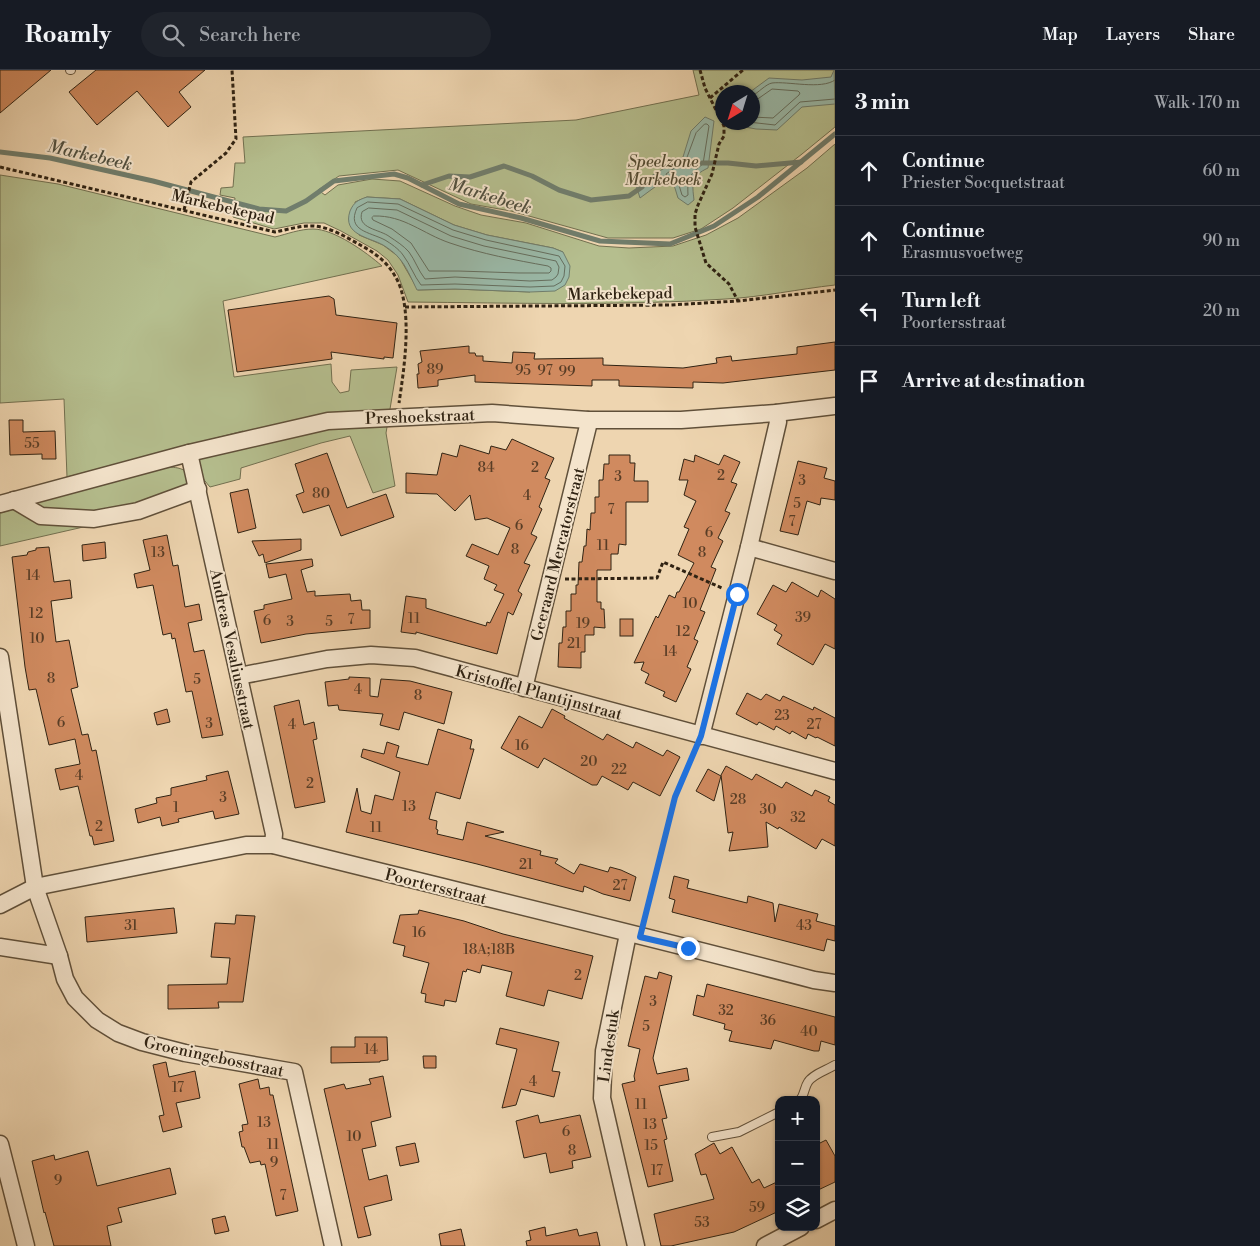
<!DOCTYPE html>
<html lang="en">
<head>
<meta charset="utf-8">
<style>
  body { margin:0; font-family:"Libre Bodoni",serif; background:#20242c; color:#f1f3f6 }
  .controls { position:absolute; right:15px; bottom:15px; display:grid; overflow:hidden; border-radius:10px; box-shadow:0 1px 4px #0004 }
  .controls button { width:45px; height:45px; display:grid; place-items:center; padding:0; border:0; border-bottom:1px solid #363941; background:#171b24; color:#f1f3f6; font:25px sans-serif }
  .compass { position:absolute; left:715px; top:15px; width:45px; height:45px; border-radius:50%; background:#171b24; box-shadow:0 1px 4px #0004; rotate:218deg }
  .stop { position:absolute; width:15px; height:15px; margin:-11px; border:4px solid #1a73e8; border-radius:50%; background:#fff }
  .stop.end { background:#1a73e8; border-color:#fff; box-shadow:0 1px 5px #0008 }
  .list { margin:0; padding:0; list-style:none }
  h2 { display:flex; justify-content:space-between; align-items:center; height:65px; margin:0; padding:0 20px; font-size:21px }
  h2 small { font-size:16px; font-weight:400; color:#9ea1a6 }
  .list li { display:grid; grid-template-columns:32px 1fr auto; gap:15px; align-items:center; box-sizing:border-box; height:70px; padding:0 20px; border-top:1px solid #363941 }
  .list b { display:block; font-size:19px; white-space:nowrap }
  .list p { margin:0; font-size:16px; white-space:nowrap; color:#9ea1a6 }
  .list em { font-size:16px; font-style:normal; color:#9ea1a6 }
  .icon { flex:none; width:28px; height:28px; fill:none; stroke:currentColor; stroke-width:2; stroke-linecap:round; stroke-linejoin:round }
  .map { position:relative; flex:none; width:835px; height:1176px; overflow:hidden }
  header { display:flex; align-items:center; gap:30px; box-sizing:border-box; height:70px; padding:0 25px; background:#171b24; border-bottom:1px solid #363941 }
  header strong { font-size:24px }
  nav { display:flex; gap:28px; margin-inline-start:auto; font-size:18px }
  .search { width:350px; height:45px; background:#20242c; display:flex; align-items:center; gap:12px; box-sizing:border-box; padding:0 18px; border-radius:28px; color:#9ea1a6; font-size:19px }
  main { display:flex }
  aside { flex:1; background:#171b24 }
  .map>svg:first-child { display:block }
  .green { fill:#b5be8e; stroke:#727050; fill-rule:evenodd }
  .water { fill:#9ab9a8; stroke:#707d6c }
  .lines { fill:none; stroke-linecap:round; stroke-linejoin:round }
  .shore { stroke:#656e5e; stroke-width:1 }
  .stream { stroke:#707d6c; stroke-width:5 }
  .building { fill:#d08a5f; stroke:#302313 }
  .service-casing { stroke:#60503a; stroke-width:10 }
  .minor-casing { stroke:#60503a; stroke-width:19 }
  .path { stroke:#302313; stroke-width:3; stroke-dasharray:4 2.5; stroke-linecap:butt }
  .service { stroke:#f4e4cc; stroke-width:8 }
  .minor { stroke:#f4e4cc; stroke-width:16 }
  .route { stroke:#1a73e8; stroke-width:6 }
  .labels { text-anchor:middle; stroke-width:4; stroke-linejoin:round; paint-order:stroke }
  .number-label { font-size:14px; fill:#583d26 }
  .park-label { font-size:16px; font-style:italic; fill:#514a32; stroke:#f4e4cc }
  .street-label { font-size:16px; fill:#302313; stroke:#f4e4cc }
  .water-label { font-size:18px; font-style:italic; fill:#505040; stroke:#f4e4cc }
</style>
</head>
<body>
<header>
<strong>Roamly</strong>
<div class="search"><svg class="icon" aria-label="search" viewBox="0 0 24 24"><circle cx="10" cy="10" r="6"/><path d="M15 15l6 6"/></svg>Search here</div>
<nav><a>Map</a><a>Layers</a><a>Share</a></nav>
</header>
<main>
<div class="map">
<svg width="835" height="1176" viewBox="0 0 835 1176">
  <rect width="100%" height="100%" fill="#eed5b0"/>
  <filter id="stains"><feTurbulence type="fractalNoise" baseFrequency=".004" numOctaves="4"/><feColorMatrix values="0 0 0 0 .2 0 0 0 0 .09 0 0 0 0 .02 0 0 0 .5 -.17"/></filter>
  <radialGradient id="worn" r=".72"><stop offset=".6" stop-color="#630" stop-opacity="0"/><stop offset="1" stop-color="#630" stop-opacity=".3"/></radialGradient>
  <g class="green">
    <path d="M693 0H835V57L802 84 733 138 701 159 673 168H608L511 141 471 134 398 100 339 106 318 120 325 125 338 115 372 109 400 111 455 136 481 145 526 153 599 176 629 178 673 176 706 165 738 148 807 98 835 74V215C799 219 762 227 726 229 620 236 514 233 408 232L398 205 388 190 377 181 341 161 324 153H304L274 159 233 147 235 128 220 125 221 118 233 117 235 93H245L243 67 576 50 699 25ZM722 22H752V52H722ZM367 127 400 129 454 155 487 165 553 178 563 182 530 222 455 219 418 220 399 187 383 175 359 165 355 132Z"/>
    <path d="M0 105 58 114 275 167C287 164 300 159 313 159 334 159 366 182 382 196L223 231 234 307 331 294 332 312 340 323 349 321 351 300 397 297 386 363 395 416 373 423 350 366 321 373 241 398 240 409 210 417C202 408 196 400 200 388L245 375 243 361 67 407 64 329 0 333Z"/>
    <path d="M165 397C180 397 193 399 187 417L124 446 79 458 0 476V443Z"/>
  </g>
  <g class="water">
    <polygon points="834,0 835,34 802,37 777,60 756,59 729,54 728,53 752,52 752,22 750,22 769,8 802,10 831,7"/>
    <path d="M705 47 714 51 708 98C691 106 692 113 694 130L688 135 678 128 674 115 663 111 640 128 636 115 683 87 691 61Z"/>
    <path d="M367 127 400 129 454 155 487 165 553 178 563 182 570 196 569 207 565 215 555 221 530 222 455 219 417 220C412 210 406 195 398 187 395 183 388 178 383 175 369 167 342 165 350 141 354 132 358 130 367 127Z"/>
  </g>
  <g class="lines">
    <g class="shore">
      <path d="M752 26C758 23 766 14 772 13 788 11 821 20 835 10"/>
      <polyline points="752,33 772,19 798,21 800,23 799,25 773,48 752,47"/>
      <polyline points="748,52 775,55 800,32 835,29"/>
      <path d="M705 54H707L709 56 703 94C690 104 687 108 688 125L685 127 682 125 678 112 667 107 666 104 686 90 696 63Z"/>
      <path d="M368 132 398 134 453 160 486 170 559 186 565 196 564 206 561 212 554 216 530 217 455 214 421 215C414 206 410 194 403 185 399 179 390 173 385 170 370 162 346 161 357 138Z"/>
      <path d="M369 138 397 140 451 166 484 176 556 191 559 197 558 204 556 207 552 210 530 211 455 207 425 209C418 200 415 190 409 182 404 176 396 171 390 167 380 159 356 159 362 142Z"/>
      <path d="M374 146C404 145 423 164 450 173 482 184 515 190 548 196L551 198V201L549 203C509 204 469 200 429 201L411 173 392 159 373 150 372 148Z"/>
    </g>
    <g class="stream">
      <polyline points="0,82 50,88 153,111 259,139 286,141 306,131 334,111 394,104 408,108 459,134 521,148 600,171 670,174 714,156 758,127 835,64"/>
      <polyline points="702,93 728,93 756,96 801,92"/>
      <polyline points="422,115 449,106 470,107 504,96 532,106 559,120 591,130 629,126 642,117"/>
    </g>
  </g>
  <g class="building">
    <polygon points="0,0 51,0 0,43"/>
    <polygon points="96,0 205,0 179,22 191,37 168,57 137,21 97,55 69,22"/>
    <polygon points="329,226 334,229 336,245 397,253 393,288 384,287 384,289 331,282 332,289 237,302 228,240"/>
    <polygon points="835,272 835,300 723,313 693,312 693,318 619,316 619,310 592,310 592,316 475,312 475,305 438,310 438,316 418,318 417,304 419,304 418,294 422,292 420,281 469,276 469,283 475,283 476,286 483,286 483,291 512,293 513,282 535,283 534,289 603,288 603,295 683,298 717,293 716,288 731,286 732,291 797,284 797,277"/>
    <polygon points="9,350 23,350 23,362 55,361 56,389 42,389 42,384 10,385"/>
    <polygon points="512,369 554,388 545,408 550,410 539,437 542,439 531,464 537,467 524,493 530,495 518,521 522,524 513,545 508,542 497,584 416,562 416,564 401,562 406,526 426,529 426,538 486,556 487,552 490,553 504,524 494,520 497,515 484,509 489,496 466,486 472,474 498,485 510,458 487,448 475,450 470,425 455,441 437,424 406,423 406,403 437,405 442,383 457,387 460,375 489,384 491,376 506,380"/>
    <polygon points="327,383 347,438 386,424 394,447 341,466 329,435 303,443 296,425 304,422 295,394"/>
    <polygon points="609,385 630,385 630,393 635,393 634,411 648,411 648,432 626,432 626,475 619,474 618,484 611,484 611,500 597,500 597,532 601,532 601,539 604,539 605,558 594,557 594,565 585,565 585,582 581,582 581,598 558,597 559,573 562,573 563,557 566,557 566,541 571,541 571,524 576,524 576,515 578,515 579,492 582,492 584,476 586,476 587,459 590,460 591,443 595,443 595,427 599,427 599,410 603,410 604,394 609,394"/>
    <polygon points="695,385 719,395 724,385 740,392 731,412 737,414 725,441 730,443 718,468 723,471 711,497 716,499 700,540 705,542 694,569 698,571 687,597 691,599 676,632 663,626 665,622 645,613 649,604 641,600 644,592 634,593 656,546 658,548 669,525 675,528 677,522 679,522 694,493 678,485 689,459 684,457 696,431 684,425 688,410 679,410 684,389 694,392"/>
    <polygon points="798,391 827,398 824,408 835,411 835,430 821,428 820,435 807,431 798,465 780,461"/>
    <polygon points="248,419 256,458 238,463 230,423"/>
    <polygon points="167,465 173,496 178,495 185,537 199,534 202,550 188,553 194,582 204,580 223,665 202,668 192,621 186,622 175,568 172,569 171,563 163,565 153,515 137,518 134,504 150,500 143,470"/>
    <polygon points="301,469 301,480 265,493 263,484 259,486 252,471"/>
    <polygon points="105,472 106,488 83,491 82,475"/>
    <polygon points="49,477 54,512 70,510 72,528 51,531 56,572 69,570 78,617 71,619 82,665 88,664 92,681 96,680 114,771 94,775 92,766 90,766 78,716 60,720 55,699 80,694 75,669 49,675 36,619 29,620 25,597 12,487 27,485 28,482 36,480 36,478"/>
    <polygon points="312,489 313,496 301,500 307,522 315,521 315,526 350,524 351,531 361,530 362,540 370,540 370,558 306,564 261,573 254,541 264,539 264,535 292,529 286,504 269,508 266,494"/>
    <polygon points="792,512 818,527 821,520 835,529 835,579 825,574 813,595 777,574 782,565 774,560 777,555 757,544 773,515 786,522"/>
    <rect x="620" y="549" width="13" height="17"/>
    <polygon points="349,607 370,608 370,626 378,627 381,609 410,611 452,622 444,654 404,642 399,660 380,655 383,644 339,640 338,635 328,636 325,612 349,609"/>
    <polygon points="747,623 761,630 766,624 780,631 783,626 813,640 814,637 835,648 835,676 817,667 816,668 808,664 806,669 792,661 790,664 776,656 774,660 759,652 757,655 736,644"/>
    <polygon points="299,630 304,655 314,652 317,669 313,670 325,732 295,738 274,636"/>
    <polygon points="167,639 170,652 157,655 154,643"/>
    <polygon points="552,639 565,646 564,648 603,670 607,664 633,678 636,672 663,686 667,680 680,687 660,726 633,712 628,720 602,706 597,715 592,715 544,688 538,698 501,678 519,646 542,658"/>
    <polygon points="438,659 472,670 470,679 474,679 460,729 436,722 429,749 437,751 436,759 438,760 437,764 463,770 467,752 504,762 485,766 541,781 540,785 558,789 555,793 574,804 580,794 608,802 610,797 621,800 636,807 630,831 603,824 584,816 583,822 477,794 346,762 357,718 361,741 371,744 375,725 393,730 400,702 361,687 363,679 384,684 387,672 399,676 396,687 428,695"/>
    <polygon points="726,696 752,710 756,704 782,718 786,712 812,726 815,720 830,727 828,731 835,735 835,776 822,769 816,779 779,757 778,759 766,752 768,777 729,781 733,762 728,763 721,705"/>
    <polygon points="708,699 721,706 714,731 696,721"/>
    <polygon points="228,701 239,744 215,749 213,741 178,749 179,752 162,756 160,747 138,753 135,739 157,733 156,728 171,725 171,718 207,710 206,706"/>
    <polygon points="674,806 689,810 687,818 747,833 748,826 773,833 775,852 779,834 818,844 816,851 835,856 835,871 827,869 824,881 672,842 675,830 669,828"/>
    <polygon points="174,838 177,863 87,872 85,847"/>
    <polygon points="419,840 464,851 503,864 593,886 582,929 548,920 544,936 506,926 512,902 482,895 480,903 467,899 466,902 463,901 456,932 445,930 444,936 425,932 426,924 421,923 429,893 403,886 405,876 393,873 400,845 418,844"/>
    <polygon points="236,845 255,846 243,932 218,932 219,938 168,939 168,915 227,914 230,888 211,887 215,853 235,854"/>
    <polygon points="659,902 672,906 653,988 657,1004 687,998 689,1010 659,1016 667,1048 662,1049 667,1069 664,1070 673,1111 648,1117 622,1014 635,1011 634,1006 640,979 628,976 645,906 657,909"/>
    <polygon points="707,914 835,947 835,975 821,971 819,981 814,981 774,970 771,979 729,971 732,961 724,959 725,954 693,945 697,925 704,927"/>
    <polygon points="500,958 559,972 552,1001 560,1002 554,1027 521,1019 516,1035 502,1038 517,979 496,974"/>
    <polygon points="355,967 387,967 388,990 380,991 380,992 331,993 331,977 355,977"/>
    <polygon points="423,986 436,986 436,998 424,998"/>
    <polygon points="166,992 169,1007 195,1001 200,1028 176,1033 182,1057 163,1062 159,1046 164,1045 153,995"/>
    <polygon points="383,1006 391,1047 371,1052 376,1076 362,1079 369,1110 387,1105 392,1130 364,1137 371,1165 358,1168 324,1019 344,1014 346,1019 371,1014 369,1009"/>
    <polygon points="258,1009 260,1019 269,1017 270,1025 273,1025 298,1141 276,1146 265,1094 261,1095 260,1091 250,1093 244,1077 242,1077 239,1062 243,1061 242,1055 248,1054 239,1014"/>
    <polygon points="538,1045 540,1053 580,1045 591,1087 572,1091 573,1098 550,1103 546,1083 524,1088 516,1051"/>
    <polygon points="826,1070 835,1086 835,1112 816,1121 816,1075"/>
    <polygon points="415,1073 419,1092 400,1096 396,1077"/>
    <polygon points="714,1073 720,1084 732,1077 752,1113 759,1109 764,1118 779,1111 779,1141 734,1162 671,1176 661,1176 654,1144 714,1129 706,1104 701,1105 695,1084"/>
    <polygon points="88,1081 97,1116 170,1098 176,1124 118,1138 122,1152 107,1156 111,1176 54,1176 45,1142 44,1143 32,1091 54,1085 55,1090"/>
    <polygon points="225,1146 229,1161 215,1164 212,1149"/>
    <polygon points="545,1157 546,1166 577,1159 579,1166 597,1162 600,1176 527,1176 526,1171 531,1170 529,1161"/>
    <polygon points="461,1159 465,1176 441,1176 439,1164"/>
  </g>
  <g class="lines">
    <g class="service-casing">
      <g id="service">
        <polyline points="70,0 71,0"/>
        <path d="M800 1030C805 1024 804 1018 808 1012 813 1004 827 1000 835 995"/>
        <polyline points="712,1067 739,1062 779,1042"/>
      </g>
    </g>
    <g class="minor-casing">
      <g id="minor">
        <polyline points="189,383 274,764 273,775"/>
        <polyline points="14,430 41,446 94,449 138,441 198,419"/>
        <polyline points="0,434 189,383 328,351 492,343 588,350 681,350 776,343 835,336"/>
        <polyline points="749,477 835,501"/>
        <polyline points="0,587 35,817 59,886 65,909 75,928 97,950 118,963 142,972 185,983 294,1002 333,1176"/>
        <polyline points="239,606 327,589 371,585 415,588 835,701"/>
        <polyline points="524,618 588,356 588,350"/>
        <polyline points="701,666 749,477 778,352 776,343"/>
        <path d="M0 835 35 817 246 775H273C453 820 634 863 814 910L835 913"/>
        <polyline points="628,864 604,981 602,1028 636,1176"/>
        <polyline points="0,877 59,886"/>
        <polyline points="0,1074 26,1176"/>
        <polyline points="816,1150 835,1140"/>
        <polyline points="765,1176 801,1157"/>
      </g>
    </g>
    <g class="path">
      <polyline points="700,0 705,18 724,56 724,66 719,74 712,104 698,135 695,144 695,157 706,193 729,214 738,231"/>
      <polyline points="710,28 743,0"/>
      <path d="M0 97 275 162C286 160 298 156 309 156 327 155 346 167 362 176 375 183 387 192 395 206 414 237 404 299 399 333"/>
      <polyline points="184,140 191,112 226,83 236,69 232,0"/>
      <polyline points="405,237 670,235 738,231 835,220"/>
      <polyline points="565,509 657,508 663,492 722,518"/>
      <polyline points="644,851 675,727 695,680"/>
    </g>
    <use href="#service" class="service"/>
    <use href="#minor" class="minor"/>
  </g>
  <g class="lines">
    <polyline class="route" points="688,878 640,867 675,727 701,666 737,524"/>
  </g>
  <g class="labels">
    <g class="number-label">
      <text x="435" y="304">89</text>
      <text x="523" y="305">95</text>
      <text x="545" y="305">97</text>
      <text x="567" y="306">99</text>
      <text x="32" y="378">55</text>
      <text x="486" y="402">84</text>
      <text x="535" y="402">2</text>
      <text x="721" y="410">2</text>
      <text x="618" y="411">3</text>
      <text x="802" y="415">3</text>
      <text x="321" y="428">80</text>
      <text x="527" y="430">4</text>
      <text x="797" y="438">5</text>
      <text x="611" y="444">7</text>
      <text x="792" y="456">7</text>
      <text x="519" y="460">6</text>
      <text x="709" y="467">6</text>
      <text x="603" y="480">11</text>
      <text x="515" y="484">8</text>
      <text x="158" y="487">13</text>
      <text x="702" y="487">8</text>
      <text x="33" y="510">14</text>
      <text x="690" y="538">10</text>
      <text x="36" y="548">12</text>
      <text x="803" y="552">39</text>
      <text x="414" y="553">11</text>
      <text x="351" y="554">7</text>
      <text x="267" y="555">6</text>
      <text x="290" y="556">3</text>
      <text x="329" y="556">5</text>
      <text x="583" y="558">19</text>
      <text x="683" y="566">12</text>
      <text x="37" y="573">10</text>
      <text x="574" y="578">21</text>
      <text x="670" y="586">14</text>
      <text x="51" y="613">8</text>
      <text x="197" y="614">5</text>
      <text x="358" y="624">4</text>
      <text x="418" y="630">8</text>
      <text x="782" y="650">23</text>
      <text x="61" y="657">6</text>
      <text x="209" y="658">3</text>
      <text x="292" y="659">4</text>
      <text x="814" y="659">27</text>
      <text x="522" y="680">16</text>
      <text x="589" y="696">20</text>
      <text x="619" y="704">22</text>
      <text x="79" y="710">4</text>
      <text x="310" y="718">2</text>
      <text x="223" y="732">3</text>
      <text x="738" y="734">28</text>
      <text x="409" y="741">13</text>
      <text x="176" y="742">1</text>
      <text x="768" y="744">30</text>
      <text x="798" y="752">32</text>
      <text x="99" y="761">2</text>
      <text x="376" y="762">11</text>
      <text x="526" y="799">21</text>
      <text x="620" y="820">27</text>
      <text x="131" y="860">31</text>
      <text x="804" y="860">43</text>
      <text x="419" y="867">16</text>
      <text x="489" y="884">18A;18B</text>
      <text x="578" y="910">2</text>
      <text x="653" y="936">3</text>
      <text x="726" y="945">32</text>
      <text x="768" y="955">36</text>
      <text x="646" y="961">5</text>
      <text x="809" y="966">40</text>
      <text x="371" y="984">14</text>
      <text x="533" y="1016">4</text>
      <text x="178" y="1022">17</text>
      <text x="641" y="1039">11</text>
      <text x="264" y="1057">13</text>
      <text x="650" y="1059">13</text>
      <text x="566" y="1066">6</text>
      <text x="354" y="1071">10</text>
      <text x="273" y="1079">11</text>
      <text x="651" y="1080">15</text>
      <text x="572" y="1085">8</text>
      <text x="274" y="1097">9</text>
      <text x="657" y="1105">17</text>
      <text x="58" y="1115">9</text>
      <text x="283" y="1130">7</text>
      <text x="757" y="1142">59</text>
      <text x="702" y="1157">53</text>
    </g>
    <g class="park-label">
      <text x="663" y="97">Speelzone<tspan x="663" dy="18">Markebeek</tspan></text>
    </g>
    <g class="street-label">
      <text transform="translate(223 136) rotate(13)" y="6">Markebekepad</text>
      <text transform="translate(620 223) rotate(-1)" y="6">Markebekepad</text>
      <text transform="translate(420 346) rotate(-2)" y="6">Preshoekstraat</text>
      <text transform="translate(557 484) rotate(-76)" y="6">Geeraard Mercatorstraat</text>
      <text transform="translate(233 579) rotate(78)" y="6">Andreas Vesaliusstraat</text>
      <text transform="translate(539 622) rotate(15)" y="6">Kristoffel Plantijnstraat</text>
      <text transform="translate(436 816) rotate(14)" y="6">Poortersstraat</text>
      <text transform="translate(608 976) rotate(-82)" y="6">Lindestuk</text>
      <text transform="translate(214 986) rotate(12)" y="6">Groeningebosstraat</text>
    </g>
    <g class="water-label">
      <text transform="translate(90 85) rotate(13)" y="6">Markebeek</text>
      <text transform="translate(490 126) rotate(17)" y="6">Markebeek</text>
    </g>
  </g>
  <rect width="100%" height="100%" filter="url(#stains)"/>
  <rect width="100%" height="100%" fill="url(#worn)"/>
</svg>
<div class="controls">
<button>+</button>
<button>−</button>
<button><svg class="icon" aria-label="layers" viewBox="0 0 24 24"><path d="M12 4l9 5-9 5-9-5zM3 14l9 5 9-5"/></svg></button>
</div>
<svg class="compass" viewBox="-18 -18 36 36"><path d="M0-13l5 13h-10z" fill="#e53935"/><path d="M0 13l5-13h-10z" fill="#9ea1a6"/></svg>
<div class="stop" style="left:737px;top:524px"></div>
<div class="stop end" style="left:688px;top:878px"></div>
</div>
<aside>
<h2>3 min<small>Walk · 170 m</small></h2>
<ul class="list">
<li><svg class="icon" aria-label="ahead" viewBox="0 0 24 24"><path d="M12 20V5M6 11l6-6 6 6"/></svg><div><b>Continue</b><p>Priester Socquetstraat</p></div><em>60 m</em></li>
<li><svg class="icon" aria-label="ahead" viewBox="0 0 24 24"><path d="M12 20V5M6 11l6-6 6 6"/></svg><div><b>Continue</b><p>Erasmusvoetweg</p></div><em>90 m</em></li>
<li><svg class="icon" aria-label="left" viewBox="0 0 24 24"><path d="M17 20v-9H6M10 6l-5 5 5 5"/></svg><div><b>Turn left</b><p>Poortersstraat</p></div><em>20 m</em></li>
<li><svg class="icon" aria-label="arrive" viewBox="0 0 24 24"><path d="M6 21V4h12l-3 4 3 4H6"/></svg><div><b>Arrive at destination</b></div></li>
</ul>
</aside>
</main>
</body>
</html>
